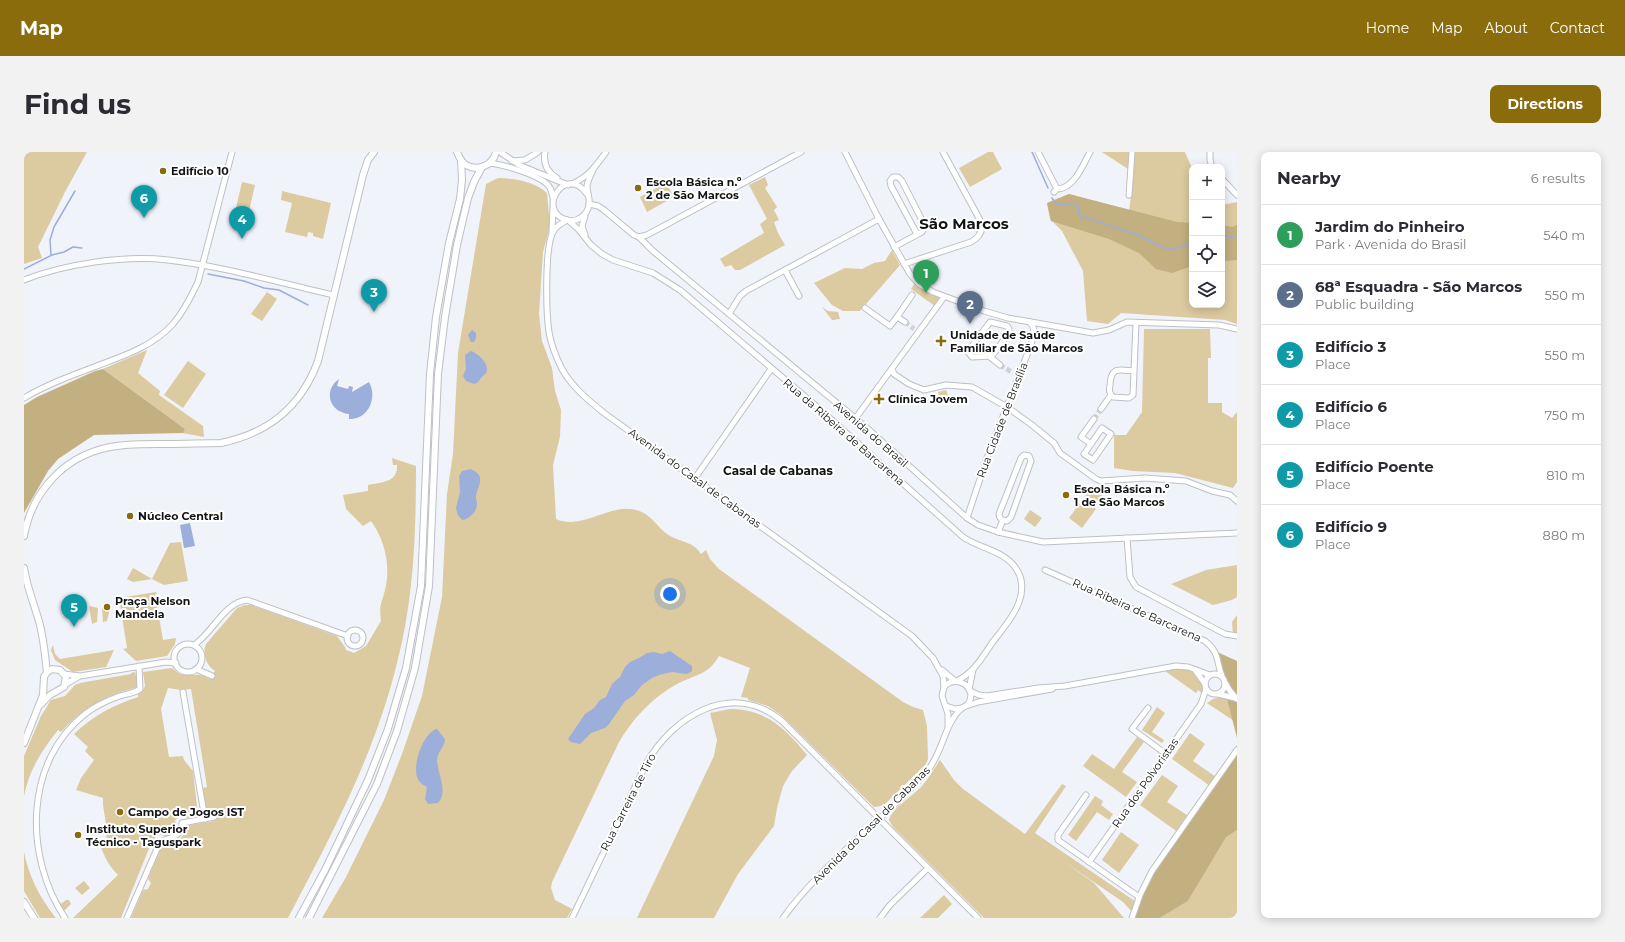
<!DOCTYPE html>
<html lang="en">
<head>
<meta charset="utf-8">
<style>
  body { margin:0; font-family:Montserrat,sans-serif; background:#f2f2f3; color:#2b2b33 }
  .controls { position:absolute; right:12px; top:12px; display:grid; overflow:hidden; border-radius:8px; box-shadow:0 2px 10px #0003 }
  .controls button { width:36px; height:36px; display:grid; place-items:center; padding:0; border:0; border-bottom:1px solid #e1e1e2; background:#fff; color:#2b2b33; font:20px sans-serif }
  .you { position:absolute; left:646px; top:442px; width:14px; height:14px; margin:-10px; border:3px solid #fff; border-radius:50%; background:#1a73e8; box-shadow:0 0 0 6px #1a73e833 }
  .badge { display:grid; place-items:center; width:26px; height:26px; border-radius:50%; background:#8a6c0c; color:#fff; font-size:13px; font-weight:700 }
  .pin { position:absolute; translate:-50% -33px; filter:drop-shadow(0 1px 2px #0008) }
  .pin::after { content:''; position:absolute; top:21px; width:14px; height:12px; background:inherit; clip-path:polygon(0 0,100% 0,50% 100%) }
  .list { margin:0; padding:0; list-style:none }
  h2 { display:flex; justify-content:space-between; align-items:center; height:52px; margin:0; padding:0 16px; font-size:17px }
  h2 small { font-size:13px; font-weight:400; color:#7c7c81 }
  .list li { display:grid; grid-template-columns:26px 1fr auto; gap:12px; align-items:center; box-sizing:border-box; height:60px; padding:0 16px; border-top:1px solid #e1e1e2 }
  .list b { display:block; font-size:15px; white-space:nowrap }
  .list p { margin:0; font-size:13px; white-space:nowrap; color:#7c7c81 }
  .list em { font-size:13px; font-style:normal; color:#7c7c81 }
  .icon { flex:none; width:22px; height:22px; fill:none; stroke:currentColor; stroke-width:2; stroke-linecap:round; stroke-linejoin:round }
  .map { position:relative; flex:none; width:1213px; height:766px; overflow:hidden; border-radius:8px }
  header { display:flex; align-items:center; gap:24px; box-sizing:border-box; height:56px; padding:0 20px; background:#8a6c0c; color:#fff }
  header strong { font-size:19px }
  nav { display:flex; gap:22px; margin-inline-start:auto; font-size:14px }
  .intro { display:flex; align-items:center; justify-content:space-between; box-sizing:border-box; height:96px; padding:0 24px }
  h1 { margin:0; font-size:28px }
  .button { padding:10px 18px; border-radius:8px; background:#8a6c0c; color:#fff; font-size:14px; font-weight:700 }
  main { display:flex; gap:24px; padding:0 24px }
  aside { flex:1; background:#fff; border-radius:8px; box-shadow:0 2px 10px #0003 }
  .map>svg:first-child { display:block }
  .green { fill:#dccaa0 }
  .forest { fill:#c3b081 }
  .water { fill:#9caeda }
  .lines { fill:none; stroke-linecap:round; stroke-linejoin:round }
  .stream { stroke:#9caeda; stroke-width:1.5 }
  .minor-tunnel { stroke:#cfd2d8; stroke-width:5; stroke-dasharray:5 2.5; stroke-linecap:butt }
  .minor-casing { stroke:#bdc0c7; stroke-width:7 }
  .major-casing { stroke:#bdc0c7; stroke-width:8 }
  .minor { stroke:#fff; stroke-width:5 }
  .major { stroke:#fff; stroke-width:6 }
  .poi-dot { fill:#8a6c0c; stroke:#fff; stroke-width:1.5 }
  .labels { text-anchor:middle; stroke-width:4; stroke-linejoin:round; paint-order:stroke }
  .poi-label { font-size:11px; font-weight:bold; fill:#131416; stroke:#fff; text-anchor:start }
  .street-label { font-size:11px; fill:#131416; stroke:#fff }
  .neighbourhood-label { font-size:12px; font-weight:bold; fill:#131416; stroke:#fff }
  .district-label { font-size:15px; font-weight:bold; fill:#131416; stroke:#fff }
</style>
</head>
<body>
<header>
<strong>Map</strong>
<nav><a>Home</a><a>Map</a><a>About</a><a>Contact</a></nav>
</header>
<div class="intro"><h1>Find us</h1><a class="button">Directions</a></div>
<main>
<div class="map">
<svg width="1213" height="766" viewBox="0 0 1213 766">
  <rect width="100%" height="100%" fill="#f0f3fa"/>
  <g class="green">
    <polygon points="0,0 63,0 41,40 14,95 18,106 0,112"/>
    <polygon points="964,0 969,0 978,17 946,35 935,16"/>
    <polygon points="1078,0 1161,0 1168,16 1168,153 1198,153 1198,53 1213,50 1213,172 1201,168 1097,161 1084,172 1063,169 1059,119 1038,79 1026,67 1023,51 1045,42 1105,59 1110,21"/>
    <polygon points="741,25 744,33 741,36 753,55 750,58 755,68 750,70 754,81 761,93 716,118 711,118 707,113 701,115 696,107 740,81 736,72 743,67 725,33"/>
    <path d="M474 26C489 26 512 30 523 41L526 74 519 100 515 162 518 189 528 216 531 239 537 258 536 285 529 313 532 367C559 379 585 351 612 358 627 361 634 377 646 384 657 390 670 390 677 402L682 398 686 407 695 417 879 550 889 555 899 558 903 574 904 607 902 612 861 652 857 654 850 655 757 563 744 554 724 548V546L717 545 726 516 695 504C683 524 672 522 653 532 629 545 609 566 595 590L528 730 527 736 531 748 548 757 543 766H298L322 725 360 648 378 602 398 544 418 445 423 342 429 302 434 201 462 32Z"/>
    <polygon points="218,30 231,33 225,59 212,56"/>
    <polygon points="642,31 650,45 623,60 616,45"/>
    <polygon points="258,39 307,51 299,87 289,84 289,81 284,80 283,85 261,80 268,51 257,48"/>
    <polygon points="868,98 876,113 836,159 819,159 808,153 790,131 821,116 838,117 850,111 861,109"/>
    <polygon points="891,131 918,144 911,154 887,137"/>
    <polygon points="243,140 253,147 238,169 227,162"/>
    <polygon points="798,155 804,159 814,160 816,167 808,168"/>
    <polygon points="1120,177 1186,177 1187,206 1184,206 1184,251 1198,251 1198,260 1208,266 1213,260 1213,330 1209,336 1151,321 1109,319 1090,316 1090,283 1102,283 1118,260"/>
    <polygon points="123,198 114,221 136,239 135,243 179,274 180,285 158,281 161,277 79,217"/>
    <polygon points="164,209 182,222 159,256 140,243"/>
    <polygon points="922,238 925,246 916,249 914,240"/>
    <path d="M368 306 392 314C392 379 390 447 373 511 351 602 307 684 264 766H107L119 738 124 737 127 731 124 727 138 693C147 691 156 691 160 681 162 677 162 675 165 673L190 669 189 663 183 661 182 659 179 636 183 635 167 537 157 538 144 536 137 557 145 605 159 604 160 608 169 619 174 663 163 666 159 662 151 668C154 676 151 683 143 685L135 682 128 689 97 766H49L94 723C84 713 79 702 75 689L83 687 82 682 74 683V677L82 672 79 653V646L52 638 57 626 70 608 61 599 64 595 50 582C69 564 89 553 114 545V541L118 540 121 534 119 520 148 516C163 530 170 517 185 527L191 519C182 513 178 502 182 492L213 456 221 453H227L313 484 321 495 322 498 330 501 342 494 357 469C355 452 357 454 361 438 367 415 361 388 347 369L339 374 322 357 319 343 344 339V333C357 330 374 331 373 313H369Z"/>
    <polygon points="1067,335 1079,342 1072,352 1061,345"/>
    <polygon points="1058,348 1072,357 1058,376 1045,366"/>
    <polygon points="1006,358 1018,366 1011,375 1000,367"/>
    <polygon points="157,390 164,429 140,433 128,427 109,430 103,427 109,416 128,427 146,391"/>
    <polygon points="1213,413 1213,445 1208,448 1189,453 1147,432 1182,418"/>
    <polygon points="132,440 133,442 131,442 139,488 152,486 151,492 143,504 112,509 99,497 103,496 95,446"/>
    <polygon points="65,454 74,456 73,470 68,472"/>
    <polygon points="78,456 86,456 83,469 79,470"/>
    <polygon points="1213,463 1213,482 1209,482 1208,470"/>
    <polygon points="29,493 31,502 36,507 90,498 82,515 49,520 31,508 27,498"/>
    <path d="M1156 516C1173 518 1178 525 1179 542L1174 538 1172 541 1141 519Z"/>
    <path d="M111 520 114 532 112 536C84 541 56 558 37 580L34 578C18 598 5 618 0 644V604L17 564 27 548 41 544 51 533 56 531 107 522V521Z"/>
    <polygon points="1197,545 1207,547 1213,571 1183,551 1189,547"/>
    <polygon points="1133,555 1141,561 1128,580 1140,588 1138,591 1118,578"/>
    <path d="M706 557C742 557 762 577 783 603L768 619 759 634 753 656 750 674 714 722 690 766H613L690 604 693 588 686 561Z"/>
    <polygon points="1166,581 1181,592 1169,609 1192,625 1186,634 1148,607"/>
    <polygon points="1113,585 1120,590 1098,620 1113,630 1102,645 1059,614 1068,602 1090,617"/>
    <path d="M916 608 930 628 939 637 1001 682 1038 632 1042 634 1011 681 1115 752 1111 763 1099 750 1039 709 1070 731 1100 766H960L869 675 865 668C868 656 889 644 898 634 905 626 910 617 916 608Z"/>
    <polygon points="1138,623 1154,634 1143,650 1166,665 1155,681 1116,653"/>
    <polygon points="1071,644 1079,649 1077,653 1089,662 1085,668 1073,660 1052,689 1044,683"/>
    <polygon points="1213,678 1213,766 1136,766 1164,749 1202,684"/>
    <polygon points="1097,680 1115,693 1095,721 1078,708"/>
    <path d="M0 700C5 725 16 746 32 766H16L0 739Z"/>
    <polygon points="60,729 66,736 58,743 51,736"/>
    <polygon points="920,743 928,752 914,766 896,766"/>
    <polygon points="42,748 45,748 47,752 41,758 39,758 33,750 35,749 37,752"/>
  </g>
  <g class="forest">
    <polygon points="1045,42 1153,70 1168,71 1168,114 1148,121 1132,117 1115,101 1085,87 1027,69 1023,51"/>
    <polygon points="1198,73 1208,75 1213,73 1213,108 1198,109"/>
    <polygon points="79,217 161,277 159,281 70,283 34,307 24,319 0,361 0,253 13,245 71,219"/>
    <polygon points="1191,499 1213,509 1213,586"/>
    <polygon points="1213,593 1213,678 1202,685 1164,749 1136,766 1111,766 1112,759 1129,721"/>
  </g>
  <g class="water">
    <polygon points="448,178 452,181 452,186 450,190 447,190 444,183"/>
    <path d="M447 199C453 201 464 210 463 218 463 221 460 223 457 226 455 229 454 231 450 232L442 229 439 224 442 217 441 203Z"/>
    <path d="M315 227 313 234 324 237 325 234 329 235 328 240 345 230C354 246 344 268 325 267V262C305 260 299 238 315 227Z"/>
    <path d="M446 317C463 323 454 333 452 344 452 347 453 350 453 353 452 361 445 367 438 368L434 363 432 356 436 340 435 324 438 319Z"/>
    <polygon points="166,371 171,394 160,396 156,373"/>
    <polygon points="646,499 668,514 668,519 663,522 648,520 635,523 628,526 618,533 610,543 601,549 585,572 581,576 567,581 556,592 547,590 544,587 561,562 570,556 576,548 582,545 588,532 596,525 601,515 606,510 615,506 623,501 630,500 638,502"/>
    <path d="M413 577 421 587C421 595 413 600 413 608 413 621 425 639 414 651L404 652 401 647 403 635C400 633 397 632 395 629 386 617 399 580 413 577Z"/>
  </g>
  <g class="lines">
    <g class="stream">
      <polyline points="1008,0 1024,36"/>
      <path d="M1028 46C1037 61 1046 45 1055 55L1054 61 1057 64 1115 83 1142 97H1150L1157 95 1168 90"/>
      <polyline points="1198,83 1205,85 1213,85"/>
      <polyline points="27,103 26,88 30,75 51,39"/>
      <polyline points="0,117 28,103 40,100 49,95 58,96"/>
      <polyline points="184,122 220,129 240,136 255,138 284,153"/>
    </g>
    <g class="minor-tunnel">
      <polyline points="881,170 890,177"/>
      <polyline points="976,213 989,221"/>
      <polyline points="1070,267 1077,257"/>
    </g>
    <g class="minor-casing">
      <g id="minor">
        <polyline points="476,0 495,13 544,33"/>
        <path d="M521 0C519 12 523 20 533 26"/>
        <polyline points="821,0 855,67 886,122 895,132 909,140 960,159 984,166 1069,181 1085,178 1103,170 1195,173 1213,177"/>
        <polyline points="1014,0 1033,37"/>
        <polyline points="1186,0 1186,8 1188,15"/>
        <polyline points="488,9 501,8 514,0"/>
        <path d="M466 11C480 13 512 22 523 32 527 35 528 40 529 46"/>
        <polyline points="1198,27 1213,43"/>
        <path d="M548 32C564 25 572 14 582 0"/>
        <path d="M1030 40 1033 37C1050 37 1059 13 1066 0"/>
        <path d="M563 42C541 11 511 60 543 68 553 71 564 63 565 52 566 46 563 40 563 34 564 27 567 22 570 16"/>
        <polyline points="1105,43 1108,0"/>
        <polyline points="565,52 574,54 580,58 610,83 615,85 629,99 843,276 943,366 954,373 974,380 1019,390 1213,381"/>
        <polyline points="561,64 558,74 561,83"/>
        <path d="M543 68C536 72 531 75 528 82 521 99 522 160 525 180 527 193 532 205 538 217 548 235 564 248 580 261L888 484 909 506 919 524 920 535 918 544 924 562V575"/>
        <path d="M545 69 555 78 567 93 578 102 589 108 629 121 656 138 792 254 939 385C956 397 981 398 993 418 999 427 999 440 995 450 990 465 977 479 968 491 962 500 956 510 948 518 943 523 939 526 933 529"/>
        <polyline points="528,80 529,56"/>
        <polyline points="615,85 623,83 777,0"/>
        <polyline points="870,95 898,80 901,74 878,29 874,25 869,25 866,29 867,34 893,82"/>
        <path d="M880 112 947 90C956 85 960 78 956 68L919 0"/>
        <polyline points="761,118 775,144"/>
        <path d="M0 128C41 112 99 103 144 108 198 114 256 131 310 143"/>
        <polyline points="841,156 866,174 873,165 881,170"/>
        <polyline points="705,162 716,144 722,139 855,67"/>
        <polyline points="873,165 888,143"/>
        <polygon points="966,170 983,174 985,177 985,181 968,204 948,205 944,200 945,198"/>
        <polyline points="966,205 976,213"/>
        <polyline points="868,217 870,222 885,232 900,238 922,233 948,235 983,255 1008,273 1030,291 1036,301 1072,327 1077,329 1121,326 1162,329 1188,339 1206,343 1213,349"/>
        <path d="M1110 219C1095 218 1087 214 1086 233 1085 238 1085 241 1089 245L1105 246 1109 243 1112 171"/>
        <path d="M0 246C22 233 46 224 70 215 99 204 128 195 149 172 160 159 167 145 174 130L208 0"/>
        <polyline points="1077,257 1087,243"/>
        <polyline points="831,267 920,145"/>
        <polyline points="1067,292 1078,276 1087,282 1069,308 1060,302 1067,292 1057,285 1070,267"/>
        <path d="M1000 303 1005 304 1007 309 987 365 983 369C978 369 975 366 975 362L997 306Z"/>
        <polyline points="671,326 747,217"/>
        <path d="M943 366 963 306 1006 195C1009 186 1013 178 1006 170"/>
        <polyline points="974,380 979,368"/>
        <polyline points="1103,386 1106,425 1112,435 1201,482 1213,484"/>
        <path d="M1021 418 1181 489C1196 501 1192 509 1198 524"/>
        <circle cx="331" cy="486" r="8"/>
        <circle cx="164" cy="506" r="14"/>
        <path d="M170 493C189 481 199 451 223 448L324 484"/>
        <polyline points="172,517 188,524"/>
        <polyline points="918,518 931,529"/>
        <polyline points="1171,518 1181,532"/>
        <circle cx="1191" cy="532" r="10"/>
        <polyline points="40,522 56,524 142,510 152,511"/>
        <polyline points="42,532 54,525"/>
        <polyline points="1202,532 1206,539 1213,547"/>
        <polyline points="945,537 949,518"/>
        <polyline points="946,539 955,543 963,544 1014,536 1041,534 1152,514 1164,515 1186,523"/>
        <polyline points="159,540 181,667"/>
        <polyline points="1194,542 1211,546"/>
        <polyline points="922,554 931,557 938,556"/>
        <polyline points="942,554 954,550 1028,537"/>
        <polyline points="1124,556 1108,577 1142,602"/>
        <polyline points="1062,643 1034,683 1034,688 1115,745"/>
        <polyline points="1065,710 1177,552 1182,537"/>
        <path d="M41 766C0 705 0 610 61 562 70 555 82 549 93 545 100 542 110 542 116 537L115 514"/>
        <path d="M103 766 136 690C147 685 157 686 158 671L190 665"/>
        <path d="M548 766 622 612C648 565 708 527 758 569L954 766"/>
        <path d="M759 766C799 711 856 671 902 621 919 601 920 572 937 557 939 555 942 554 944 552 955 536 932 521 920 535"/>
        <polyline points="856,766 866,753 904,716"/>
        <polyline points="1108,766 1116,743 1128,719 1213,598"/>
      </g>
    </g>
    <g class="major-casing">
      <g id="major">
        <path d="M433 0C435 5 437 10 442 13 454 20 469 13 472 0"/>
        <path d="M0 384C7 345 33 312 71 299 94 291 121 292 145 292 162 292 179 291 197 291 245 281 277 255 294 209L339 23 344 8 350 0"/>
        <path d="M0 416C3 436 11 454 16 473 20 489 21 504 23 520"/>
        <polyline points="0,591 19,543 20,525 23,520 28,517 36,518 42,525 40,535 26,543 15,554"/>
        <polyline points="0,750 10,766"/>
        <polyline points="275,766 301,718 344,628 364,577 382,516 397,434 406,222 412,165 425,91 436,47 438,28 437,8"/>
        <polyline points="285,766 353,632 373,579 391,516 405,434 414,222 421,165 433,93 444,46 450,30 458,15"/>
      </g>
    </g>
    <use href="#minor" class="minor"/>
    <use href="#major" class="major"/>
  </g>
  <g class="poi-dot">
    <circle cx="139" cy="19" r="4"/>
    <circle cx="614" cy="36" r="4"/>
    <path d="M915 183h4v4h4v4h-4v4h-4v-4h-4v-4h4z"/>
    <path d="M853 241h4v4h4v4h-4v4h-4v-4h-4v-4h4z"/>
    <circle cx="1042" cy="343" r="4"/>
    <circle cx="106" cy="364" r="4"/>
    <circle cx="83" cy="455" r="4"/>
    <circle cx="96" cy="660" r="4"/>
    <circle cx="54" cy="683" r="4"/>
  </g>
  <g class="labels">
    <g class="poi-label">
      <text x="147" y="23">Edifício 10</text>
      <text x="622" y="34">Escola Básica n.º<tspan x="622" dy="13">2 de São Marcos</tspan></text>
      <text x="926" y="187">Unidade de Saúde<tspan x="926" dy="13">Familiar de São Marcos</tspan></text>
      <text x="864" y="251">Clínica Jovem</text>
      <text x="1050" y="341">Escola Básica n.º<tspan x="1050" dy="13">1 de São Marcos</tspan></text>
      <text x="114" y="368">Núcleo Central</text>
      <text x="91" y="453">Praça Nelson<tspan x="91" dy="13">Mandela</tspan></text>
      <text x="104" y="664">Campo de Jogos IST</text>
      <text x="62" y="681">Instituto Superior<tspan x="62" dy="13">Técnico - Taguspark</tspan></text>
    </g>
    <g class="street-label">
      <text transform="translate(978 268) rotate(-69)" y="4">Rua Cidade de Brasília</text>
      <text transform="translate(820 280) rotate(41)" y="4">Rua da Ribeira de Barcarena</text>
      <text transform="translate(847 282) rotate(41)" y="4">Avenida do Brasil</text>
      <text transform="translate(671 326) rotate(36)" y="4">Avenida do Casal de Cabanas</text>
      <text transform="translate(1113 458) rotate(24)" y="4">Rua Ribeira de Barcarena</text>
      <text transform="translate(1121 631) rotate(-55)" y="4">Rua dos Polvoristas</text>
      <text transform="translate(604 650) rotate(-63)" y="4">Rua Carreira de Tiro</text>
      <text transform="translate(847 673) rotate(-45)" y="4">Avenida do Casal de Cabanas</text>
    </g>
    <g class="neighbourhood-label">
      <text x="754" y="323">Casal de Cabanas</text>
    </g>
    <g class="district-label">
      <text x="940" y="77">São Marcos</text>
    </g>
  </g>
</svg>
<div class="controls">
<button>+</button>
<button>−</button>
<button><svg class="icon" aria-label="locate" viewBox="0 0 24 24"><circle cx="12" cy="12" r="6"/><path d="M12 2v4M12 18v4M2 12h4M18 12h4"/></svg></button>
<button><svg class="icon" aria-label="layers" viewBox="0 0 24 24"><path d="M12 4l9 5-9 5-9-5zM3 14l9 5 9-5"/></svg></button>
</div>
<div class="you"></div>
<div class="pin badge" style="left:902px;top:141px;background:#2e9e5b">1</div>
<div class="pin badge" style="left:946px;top:172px;background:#5c6f8a">2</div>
<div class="pin badge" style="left:350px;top:160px;background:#0f9aa8">3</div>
<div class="pin badge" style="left:218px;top:87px;background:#0f9aa8">4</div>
<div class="pin badge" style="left:50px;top:475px;background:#0f9aa8">5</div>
<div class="pin badge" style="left:120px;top:66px;background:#0f9aa8">6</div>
</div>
<aside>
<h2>Nearby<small>6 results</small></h2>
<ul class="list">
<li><span class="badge" style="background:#2e9e5b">1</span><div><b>Jardim do Pinheiro</b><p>Park · Avenida do Brasil</p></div><em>540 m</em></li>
<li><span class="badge" style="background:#5c6f8a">2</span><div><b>68ª Esquadra - São Marcos</b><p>Public building</p></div><em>550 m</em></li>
<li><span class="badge" style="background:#0f9aa8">3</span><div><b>Edifício 3</b><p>Place</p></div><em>550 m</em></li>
<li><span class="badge" style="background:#0f9aa8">4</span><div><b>Edifício 6</b><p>Place</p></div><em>750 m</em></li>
<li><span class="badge" style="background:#0f9aa8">5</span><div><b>Edifício Poente</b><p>Place</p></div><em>810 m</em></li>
<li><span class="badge" style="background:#0f9aa8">6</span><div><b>Edifício 9</b><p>Place</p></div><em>880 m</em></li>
</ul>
</aside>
</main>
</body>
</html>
